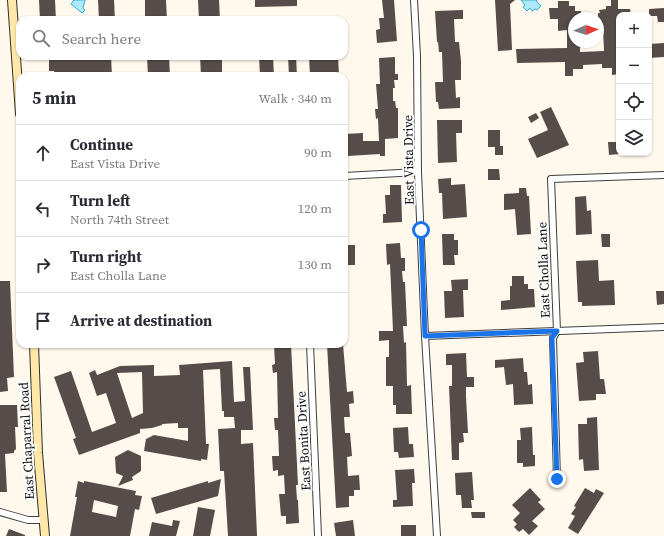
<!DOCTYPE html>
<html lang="en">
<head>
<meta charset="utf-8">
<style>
  body { margin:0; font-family:"Source Serif 4",serif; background:#f2f2f3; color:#2b2b33 }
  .controls { position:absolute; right:12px; top:12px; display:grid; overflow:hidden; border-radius:8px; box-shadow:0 1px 3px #0004 }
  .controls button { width:36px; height:36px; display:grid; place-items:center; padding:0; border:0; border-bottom:1px solid #e1e1e2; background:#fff; color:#2b2b33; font:20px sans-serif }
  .compass { position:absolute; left:568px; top:12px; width:36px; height:36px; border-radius:50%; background:#fff; box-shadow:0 1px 3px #0004; rotate:87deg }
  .stop { position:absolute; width:12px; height:12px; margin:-9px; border:3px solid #1a73e8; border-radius:50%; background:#fff }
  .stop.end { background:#1a73e8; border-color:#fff; box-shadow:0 1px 4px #0008 }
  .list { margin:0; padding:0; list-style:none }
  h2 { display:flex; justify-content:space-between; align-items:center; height:52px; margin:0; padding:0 16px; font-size:17px }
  h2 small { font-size:13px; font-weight:400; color:#7c7c81 }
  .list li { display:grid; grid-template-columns:26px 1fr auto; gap:12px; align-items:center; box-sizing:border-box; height:56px; padding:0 16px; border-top:1px solid #e1e1e2 }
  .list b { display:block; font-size:15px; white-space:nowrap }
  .list p { margin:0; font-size:13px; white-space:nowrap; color:#7c7c81 }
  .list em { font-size:13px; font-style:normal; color:#7c7c81 }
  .icon { flex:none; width:22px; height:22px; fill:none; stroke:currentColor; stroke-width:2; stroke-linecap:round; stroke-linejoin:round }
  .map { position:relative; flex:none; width:664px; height:536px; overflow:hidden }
  .search { position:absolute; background:#fff; box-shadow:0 1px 3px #0004; left:16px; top:16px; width:332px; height:44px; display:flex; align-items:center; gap:10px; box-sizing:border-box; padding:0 14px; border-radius:12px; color:#7c7c81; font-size:15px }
  .panel { position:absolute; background:#fff; box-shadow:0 1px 3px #0004; left:16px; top:72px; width:332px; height:276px; border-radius:12px }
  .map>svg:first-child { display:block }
  .water { fill:#aee9fa; stroke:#31add5 }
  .building { fill:#564c49; fill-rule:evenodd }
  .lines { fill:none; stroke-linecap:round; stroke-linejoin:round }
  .street-casing { stroke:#404040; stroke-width:8 }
  .secondary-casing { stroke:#2f2f2f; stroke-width:10 }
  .street { stroke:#fff; stroke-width:6 }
  .secondary { stroke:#ffe8a8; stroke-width:8 }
  .route { stroke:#1a73e8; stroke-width:5 }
  .labels { text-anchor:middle; stroke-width:4; stroke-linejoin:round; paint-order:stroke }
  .street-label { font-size:13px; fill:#0d0d0d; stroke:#fff }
</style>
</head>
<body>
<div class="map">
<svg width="664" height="536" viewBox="0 0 664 536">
  <rect width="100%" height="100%" fill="#fff9ed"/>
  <g class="water">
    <polygon points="74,0 85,0 83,8 85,10 82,13 71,4"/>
    <polygon points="521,0 537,0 536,1 541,6 537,10 535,9 532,11 530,8 527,11 523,7 525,5"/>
  </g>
  <g class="building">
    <polygon points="39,0 55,0 56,20 40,20"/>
    <polygon points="98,0 114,0 115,20 99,20"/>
    <polygon points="145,0 166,0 167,20 145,20"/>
    <polygon points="198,0 219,0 220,20 199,20"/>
    <polygon points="255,0 297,0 297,6 255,7"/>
    <polygon points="382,0 394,0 397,41 377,43 376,30 380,29 379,18 384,18"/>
    <polygon points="495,0 515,0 510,4 512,50 498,51"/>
    <polygon points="611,0 618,0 618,9 630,9 631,15 619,15 619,29 617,29 617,45 619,45 619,74 612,75 612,68 602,68 602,64 583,65 583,69 573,69 573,76 565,76 565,62 517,63 516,49 567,48 567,30 558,31 558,19 550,19 549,8 558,8 558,1 569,1 569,6 575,6 575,11 581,11 581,18 574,18 574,42 580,42 580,52 604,51 603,28 598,28 598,13 600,13 599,10 606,9 606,6 611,6"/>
    <polygon points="664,8 664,22 658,22 657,16 649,16 649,9"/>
    <polygon points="463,10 463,19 454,19 455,42 459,42 461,61 461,80 455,80 456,98 460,97 460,108 439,109 438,102 436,102 435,82 443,82 442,52 439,52 438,42 437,42 435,11"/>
    <polygon points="664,43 664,57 649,58 649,44"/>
    <polygon points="49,56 111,56 112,76 55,76 54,71 49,71"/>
    <polygon points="147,56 169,56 170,76 148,76"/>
    <polygon points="200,56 222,56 222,76 201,76"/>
    <polygon points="259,56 273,56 274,76 260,76"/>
    <polygon points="288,56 296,56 297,76 289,76"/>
    <polygon points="309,56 338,56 339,76 310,76"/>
    <polygon points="395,57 395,74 398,74 398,80 394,80 395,88 393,88 393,101 395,101 396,108 398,108 398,138 385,139 385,156 380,156 380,154 348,156 348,148 344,149 344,134 363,133 363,141 379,141 378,118 376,119 375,109 378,109 376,84 380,84 379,58"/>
    <polygon points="551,107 569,145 537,158 528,139 548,130 540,112"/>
    <polygon points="536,113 539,118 531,123 528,117"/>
    <polygon points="437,120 462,120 462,133 456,133 457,162 438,163"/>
    <polygon points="488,130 500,130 500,146 503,146 503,155 495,155 495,147 488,147"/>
    <polygon points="608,142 619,142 619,154 609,155"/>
    <polygon points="488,169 499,169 500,180 488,180"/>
    <polygon points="451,178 451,185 465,184 467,217 443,219 442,193 439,193 438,179"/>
    <polygon points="390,185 401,185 402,222 383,223 383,214 386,214 385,195 390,195"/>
    <polygon points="519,188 526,188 527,196 529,196 531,234 517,235 515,209 504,210 504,194 519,193"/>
    <polygon points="586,196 587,211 591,210 592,234 576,235 575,197"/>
    <polygon points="442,234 454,234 454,240 458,240 458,255 454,255 455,265 443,265"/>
    <polygon points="601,234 610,234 610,247 602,247"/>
    <polygon points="400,243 401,258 405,258 405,271 402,271 403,282 405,282 407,326 403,326 404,343 406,342 407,386 411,385 412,414 396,414 396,405 393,405 393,386 386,386 386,357 389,357 389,340 379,341 379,331 393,331 390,264 387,265 386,244"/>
    <rect x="344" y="245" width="11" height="20"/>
    <polygon points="598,260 599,281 614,280 615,305 582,306 582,302 578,302 576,261"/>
    <polygon points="512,276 524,276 524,284 528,284 528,289 534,289 535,307 501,310 501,301 510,300 510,286 512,286"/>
    <polygon points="468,279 468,290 463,290 464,317 445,318 444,291 452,291 451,280"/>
    <polygon points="0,281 10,281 14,377 7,378 8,391 0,392"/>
    <polygon points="656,291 664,291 664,304 657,305"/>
    <polygon points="274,344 291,344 298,485 296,485 297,500 298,500 299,523 286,524 286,516 281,516 279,494 285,494 284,475 278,476 278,470 273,471 272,456 279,456 278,430 275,430 274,418 278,418 277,372 273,373 272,365 275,364"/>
    <polygon points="327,344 343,344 347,392 353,391 354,403 349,404 350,417 344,417 345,433 350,433 352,456 347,457 348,476 359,475 360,490 354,490 354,496 349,496 349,507 336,508"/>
    <polygon points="598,351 600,379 604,379 606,394 596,394 596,400 579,401 576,363 584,362 583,352"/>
    <polygon points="466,353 467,377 474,377 474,387 466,387 466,397 468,433 463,433 464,442 459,443 459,460 452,460 449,386 452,386 452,365 446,365 446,354"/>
    <polygon points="523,358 524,372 527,372 528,385 532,384 533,404 514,405 513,384 506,385 504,367 495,368 495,360"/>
    <path d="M232 361 234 402 245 401 243 367H250L253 430H241V444L253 443 257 536H228L224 471H220L218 429 235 428 234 417H224V411H222L220 369 203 370 206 444H209L207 460 201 459V461L144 451 146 439 154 435 188 441V428H178V423L162 424V425L152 428 140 429V433L79 455 73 439 76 438 54 377 71 371 92 432 116 423 106 393 97 396 89 373 95 370 97 375 120 366 154 365V376L180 375 179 365ZM142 372 143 413 132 418 117 373Z"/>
    <polygon points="0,405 17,405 18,427 15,427 16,449 14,451 14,453 5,454 7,492 0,492"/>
    <polygon points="597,417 599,470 584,471 583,459 579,460 578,424 587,424 587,418"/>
    <polygon points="408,427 409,444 413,444 414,457 399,458 398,452 394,452 393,428"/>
    <polygon points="532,427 533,455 535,455 535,466 523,467 523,463 517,463 517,440 521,440 520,428"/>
    <polygon points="128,450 141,456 141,471 132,477 133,480 118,486 123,476 116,473 115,457"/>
    <polygon points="414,469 415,483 412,483 413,506 393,507 393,500 397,500 395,470"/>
    <polygon points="472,472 474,500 471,500 472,508 462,508 461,495 456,495 455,473"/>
    <polygon points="221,479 218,496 156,514 151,498 208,481 208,483"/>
    <path d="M78 481 84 483V481L136 491 135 495 142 496 139 510 135 509 130 536H70L77 497H75ZM94 500 118 506 116 517 92 512Z"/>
    <polygon points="530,488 541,500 538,502 545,509 532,521 538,526 529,535 523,529 519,532 514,527 517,524 513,520 520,513 512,505"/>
    <polygon points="585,488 594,493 596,489 604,493 578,534 568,528 575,516 571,514 576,507 574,506"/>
    <polygon points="198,507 215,510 210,536 193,536"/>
    <polygon points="471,512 485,512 485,518 472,518"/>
    <polygon points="173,520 180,521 176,536 149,536 152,522 172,526"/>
    <polygon points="353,520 355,536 336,536 334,523"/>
    <rect x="401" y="525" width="15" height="11"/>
    <polygon points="9,529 25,535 25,536 6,536"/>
  </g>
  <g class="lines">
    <g class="street-casing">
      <g id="street">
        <polyline points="414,0 417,56 418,172 425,336 437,536"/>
        <polyline points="344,176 418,172"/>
        <polyline points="425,336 664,327"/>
        <polyline points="310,344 318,536"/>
        <polyline points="557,479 553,338 557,331 551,179 664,175"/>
        <polyline points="0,512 28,520 44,520"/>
      </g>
    </g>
    <g class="secondary-casing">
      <g id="secondary">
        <polyline points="12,0 20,114"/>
        <polyline points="34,344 38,453 45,536"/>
      </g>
    </g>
    <use href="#street" class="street"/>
    <use href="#secondary" class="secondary"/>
  </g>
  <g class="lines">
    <polyline class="route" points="421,230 425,336 557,331 552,338 557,479"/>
  </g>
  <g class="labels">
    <g class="street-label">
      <text transform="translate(408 160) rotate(-91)" y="5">East Vista Drive</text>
      <text transform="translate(543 270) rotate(-92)" y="5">East Cholla Lane</text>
      <text transform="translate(26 441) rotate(-93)" y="5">East Chaparral Road</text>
      <text transform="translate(303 441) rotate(-93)" y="5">East Bonita Drive</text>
    </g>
  </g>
</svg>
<div class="controls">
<button>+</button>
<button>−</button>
<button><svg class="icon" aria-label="locate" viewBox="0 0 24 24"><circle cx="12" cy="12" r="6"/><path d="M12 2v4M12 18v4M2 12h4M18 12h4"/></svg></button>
<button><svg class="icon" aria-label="layers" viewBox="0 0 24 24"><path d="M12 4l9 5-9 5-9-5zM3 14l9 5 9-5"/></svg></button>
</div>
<svg class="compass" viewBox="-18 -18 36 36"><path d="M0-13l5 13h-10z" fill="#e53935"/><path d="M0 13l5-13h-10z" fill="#7c7c81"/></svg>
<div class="stop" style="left:421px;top:230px"></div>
<div class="stop end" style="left:557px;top:479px"></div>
<div class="search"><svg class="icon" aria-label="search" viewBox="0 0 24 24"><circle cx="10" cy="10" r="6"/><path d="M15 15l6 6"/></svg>Search here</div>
<section class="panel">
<h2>5 min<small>Walk · 340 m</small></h2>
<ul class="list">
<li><svg class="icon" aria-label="ahead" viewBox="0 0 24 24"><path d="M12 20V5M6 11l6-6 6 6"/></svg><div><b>Continue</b><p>East Vista Drive</p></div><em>90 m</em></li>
<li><svg class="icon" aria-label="left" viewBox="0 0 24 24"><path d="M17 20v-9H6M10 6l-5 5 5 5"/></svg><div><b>Turn left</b><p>North 74th Street</p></div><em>120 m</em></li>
<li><svg class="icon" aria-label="right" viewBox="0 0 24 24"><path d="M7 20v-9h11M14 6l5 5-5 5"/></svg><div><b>Turn right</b><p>East Cholla Lane</p></div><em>130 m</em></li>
<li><svg class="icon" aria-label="arrive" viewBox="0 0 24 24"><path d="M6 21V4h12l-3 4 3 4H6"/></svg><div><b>Arrive at destination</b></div></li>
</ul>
</section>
</div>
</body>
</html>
